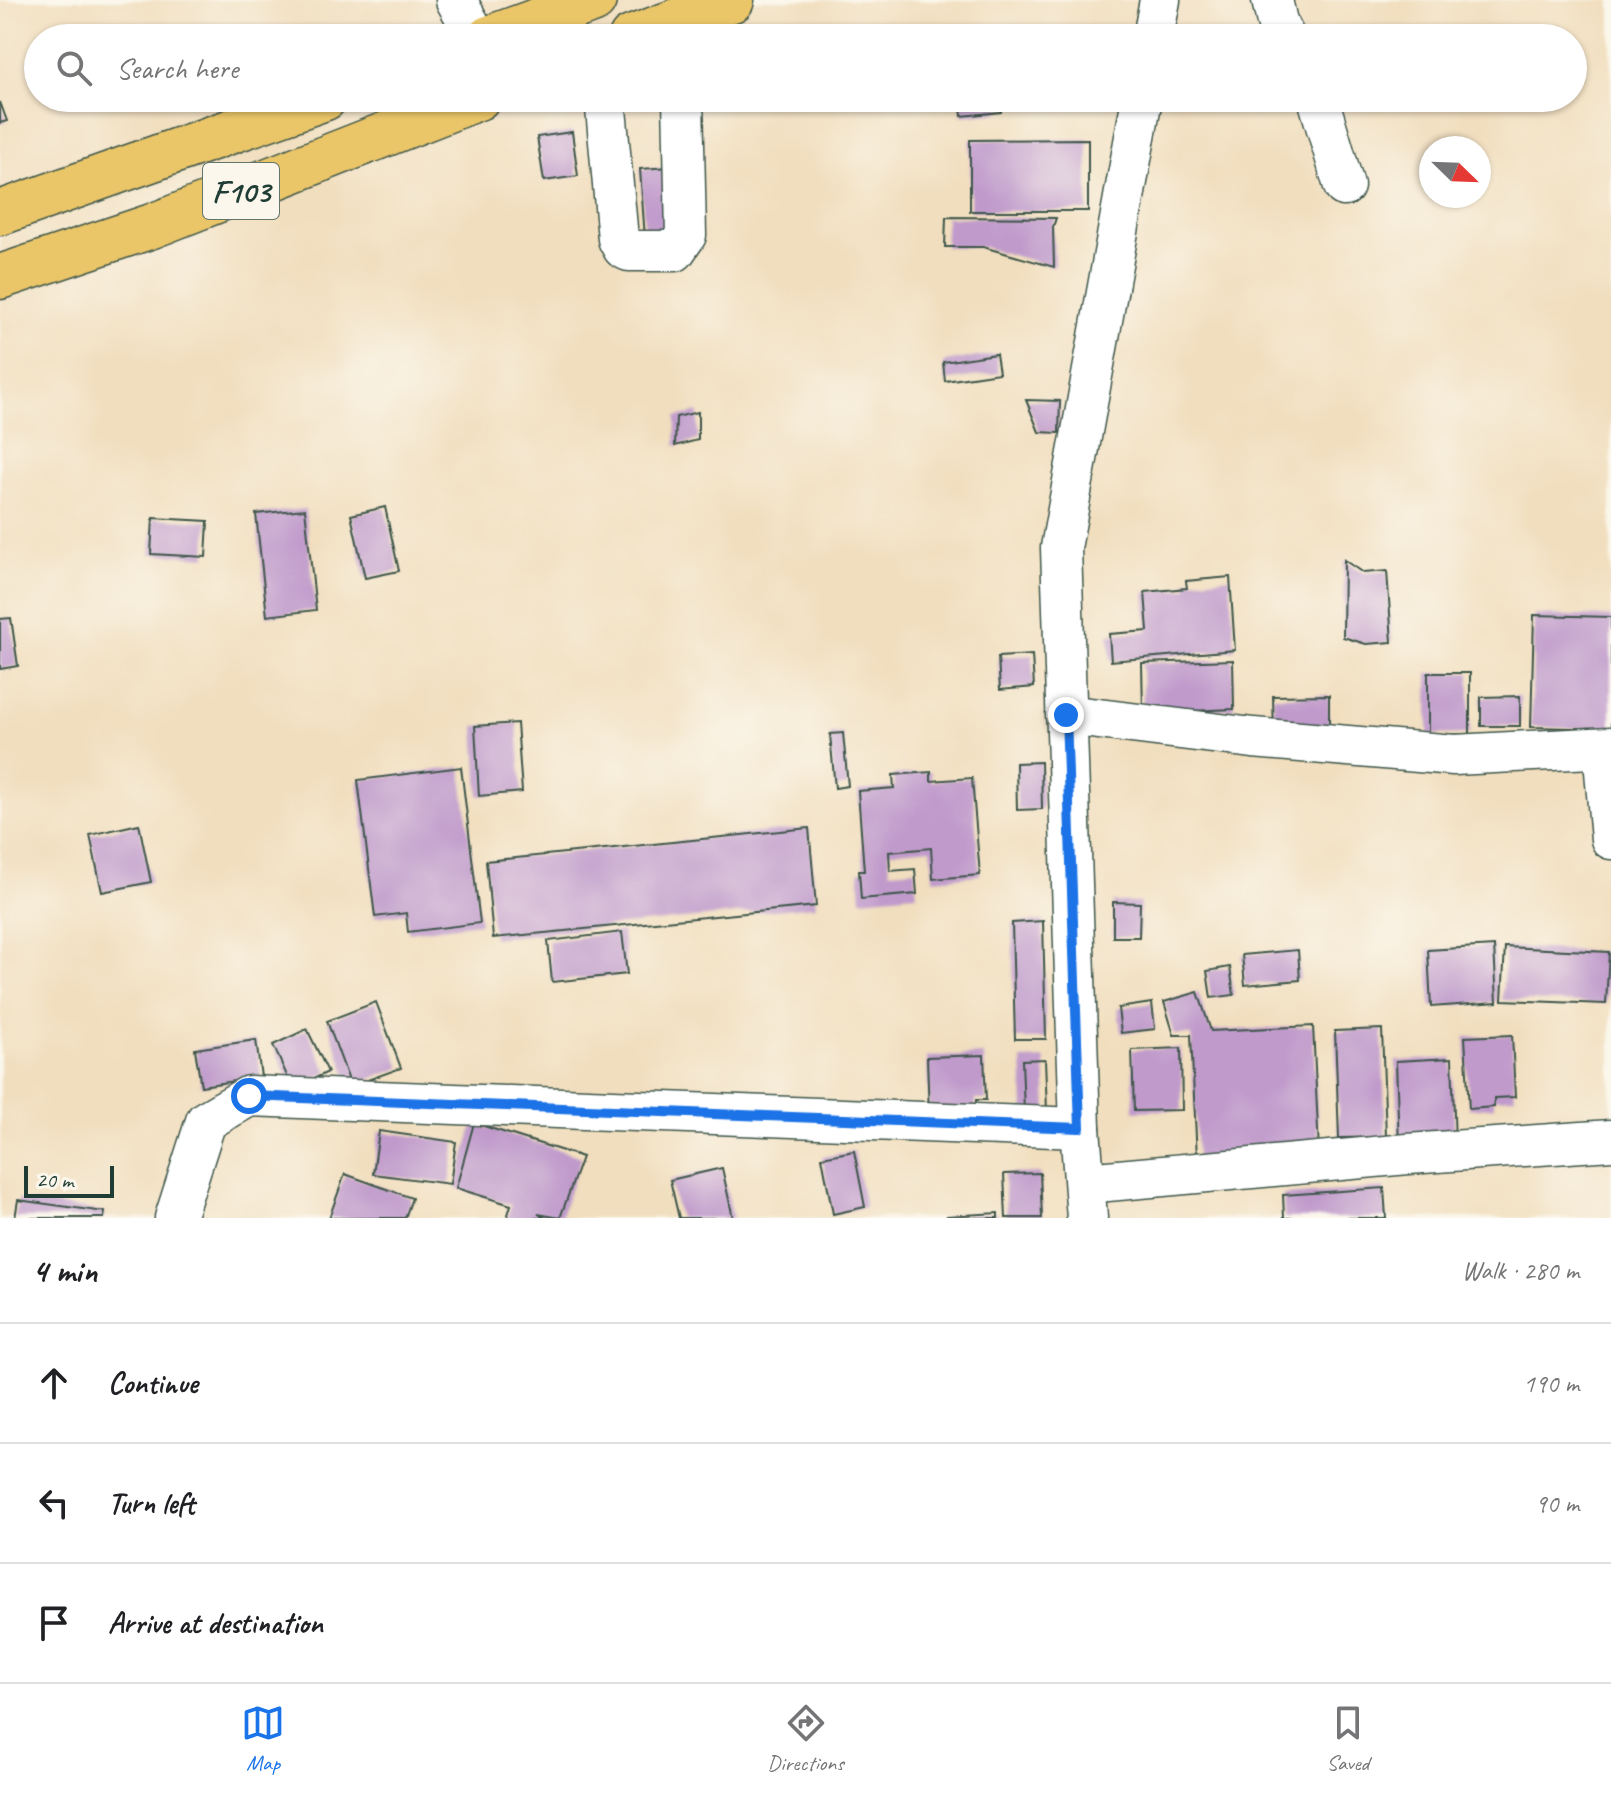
<!DOCTYPE html>
<html lang="en">
<head>
<meta charset="utf-8">
<style>
  body { margin:0; font-family:Caveat,sans-serif; background:#f2f2f2; color:#202124 }
  .compass { position:absolute; left:1419px; top:136px; width:72px; height:72px; border-radius:50%; background:#fff; box-shadow:0 2px 6px #0004; rotate:113deg }
  .scale { position:absolute; left:24px; bottom:20px; width:90px; box-sizing:border-box; padding-left:8px; border:4px solid #1f3d34; border-top:0; font-size:22px; line-height:28px; white-space:nowrap; color:#1f3d34; -webkit-text-stroke:6px #fbf7ec; paint-order:stroke }
  .stop { position:absolute; width:24px; height:24px; margin:-18px; border:6px solid #1a73e8; border-radius:50%; background:#fff }
  .stop.end { background:#1a73e8; border-color:#fff; box-shadow:0 2px 8px #0008 }
  .list { margin:0; padding:0; list-style:none }
  h2 { display:flex; justify-content:space-between; align-items:center; height:104px; margin:0; padding:0 32px; font-size:34px }
  h2 small { font-size:26px; font-weight:400; color:#757577 }
  .list li { display:grid; grid-template-columns:52px 1fr auto; gap:24px; align-items:center; box-sizing:border-box; height:120px; padding:0 32px; border-top:2px solid #e0e0e0 }
  .list b { display:block; font-size:30px; white-space:nowrap }
  .list em { font-size:26px; font-style:normal; color:#757577 }
  .icon { flex:none; width:44px; height:44px; fill:none; stroke:currentColor; stroke-width:2; stroke-linecap:round; stroke-linejoin:round }
  .map { position:relative; flex:none; width:1611px; height:1218px; overflow:hidden }
  .search { position:absolute; background:#fff; box-shadow:0 2px 6px #0004; left:24px; right:24px; top:24px; height:88px; display:flex; align-items:center; gap:20px; box-sizing:border-box; padding:0 28px; border-radius:44px; color:#757577; font-size:30px }
  .sheet { height:464px; background:#fff }
  nav { display:flex; justify-content:space-around; align-items:center; box-sizing:border-box; height:112px; border-top:2px solid #e0e0e0; background:#fff; font-size:22px; color:#757577 }
  nav a { display:grid; justify-items:center; gap:4px }
  nav .on { color:#1a73e8 }
  .map>svg:first-child { display:block }
  .building { fill:#bf9acb }
  .lines { fill:none; stroke-linecap:round; stroke-linejoin:round }
  .minor-casing { stroke:#3e5549; stroke-width:43 }
  .major-casing { stroke:#3e5549; stroke-width:47 }
  .minor { stroke:#fff; stroke-width:40 }
  .major { stroke:#ebc669; stroke-width:44 }
  .route { stroke:#1a73e8; stroke-width:10 }
  .labels { text-anchor:middle; stroke-width:7; stroke-linejoin:round; paint-order:stroke }
  .shield { fill:#fbf7ec; stroke:#61756b; stroke-width:2 }
  .shield-label { font-size:32px; font-weight:bold; fill:#1f3d34 }
</style>
</head>
<body>
<div class="map">
<svg width="1611" height="1218" viewBox="0 0 1611 1218">
  <rect width="100%" height="100%" fill="#fbf7ec"/>
  <filter id="ink" filterUnits="userSpaceOnUse"><feTurbulence type="fractalNoise" baseFrequency=".0125" numOctaves="2"/><feDisplacementMap in="SourceGraphic" scale="16" xChannelSelector="R" yChannelSelector="G"/><feConvolveMatrix kernelMatrix="1 2 1 2 8 2 1 2 1" color-interpolation-filters="sRGB"/></filter>
  <filter id="wash" filterUnits="userSpaceOnUse"><feTurbulence type="fractalNoise" baseFrequency=".006" numOctaves="4" result="noise"/><feDisplacementMap in="SourceGraphic" scale="32" xChannelSelector="R" yChannelSelector="G"/><feGaussianBlur stdDeviation="1.8" result="paint"/><feColorMatrix in="noise" values="0 0 0 0 0 0 0 0 0 0 0 0 0 0 0 0 0 1.4 0 .05"/><feComposite in="paint" operator="in"/></filter>
  <g filter="url(#wash)">
    <rect width="100%" height="100%" fill="#f1debe"/>
    <g id="blocks">
      <g class="building">
        <polygon points="960,98 1000,98 1001,112 962,116"/>
        <polygon points="0,102 7,121 0,123"/>
        <polygon points="572,132 578,176 544,181 537,137"/>
        <polygon points="1088,139 1088,211 970,211 970,140"/>
        <polygon points="671,167 675,251 646,253 640,169"/>
        <polygon points="946,217 1056,218 1053,227 1054,267 983,247 945,247"/>
        <polygon points="996,354 999,373 945,381 943,362"/>
        <polygon points="1026,400 1060,401 1059,433 1039,432"/>
        <polygon points="698,412 698,440 675,446 676,417"/>
        <polygon points="385,507 399,571 365,578 351,515"/>
        <polygon points="305,509 316,610 267,616 256,514"/>
        <polygon points="153,518 208,521 206,557 151,554"/>
        <polygon points="1344,560 1363,573 1387,571 1392,642 1366,644 1343,637"/>
        <polygon points="1230,577 1235,650 1111,661 1109,634 1148,631 1145,592 1187,588 1186,581"/>
        <polygon points="1534,615 1611,617 1611,729 1531,727"/>
        <polygon points="11,618 18,666 0,669 0,619"/>
        <polygon points="1032,655 1034,687 1000,690 998,657"/>
        <polygon points="1233,660 1234,709 1143,713 1142,663"/>
        <polygon points="1428,673 1470,673 1470,734 1428,735"/>
        <polygon points="1329,695 1329,736 1274,736 1273,696"/>
        <polygon points="1520,696 1520,726 1481,726 1481,697"/>
        <polygon points="517,723 522,792 479,796 475,726"/>
        <polygon points="843,733 848,786 835,788 830,734"/>
        <polygon points="1041,762 1042,809 1017,810 1016,763"/>
        <polygon points="461,767 480,923 408,932 406,913 375,917 358,780"/>
        <polygon points="931,772 931,781 972,778 980,875 933,879 931,848 889,852 890,871 915,869 917,894 861,899 859,871 864,871 858,791 894,788 893,775"/>
        <polygon points="139,824 151,882 102,892 90,835"/>
        <polygon points="809,828 816,906 493,938 486,861"/>
        <polygon points="1113,902 1140,903 1139,937 1113,937"/>
        <polygon points="1043,921 1046,1039 1015,1039 1012,923"/>
        <polygon points="622,932 627,974 552,982 548,941"/>
        <polygon points="1494,946 1497,1002 1431,1007 1428,950"/>
        <polygon points="1505,947 1609,952 1606,1004 1502,1000"/>
        <polygon points="1298,950 1300,980 1245,985 1242,955"/>
        <polygon points="1230,967 1234,995 1211,998 1207,971"/>
        <polygon points="1198,992 1211,1031 1313,1026 1319,1151 1197,1158 1191,1035 1174,1035 1164,1002"/>
        <polygon points="376,1002 401,1068 351,1086 327,1021"/>
        <polygon points="1152,1003 1155,1029 1121,1033 1118,1008"/>
        <polygon points="307,1029 328,1072 293,1089 273,1045"/>
        <polygon points="1382,1029 1386,1137 1339,1138 1335,1031"/>
        <polygon points="1512,1035 1515,1097 1494,1098 1494,1107 1469,1109 1465,1037"/>
        <polygon points="256,1040 261,1077 201,1086 195,1049"/>
        <polygon points="1181,1048 1182,1110 1134,1111 1132,1050"/>
        <polygon points="984,1055 986,1100 976,1100 976,1113 929,1115 927,1057"/>
        <polygon points="1452,1058 1455,1143 1399,1145 1396,1061"/>
        <polygon points="1045,1059 1047,1111 1024,1112 1022,1060"/>
        <polygon points="474,1123 582,1157 560,1218 538,1214 545,1218 507,1218 511,1205 456,1188"/>
        <polygon points="379,1131 456,1142 450,1184 373,1174"/>
        <polygon points="854,1151 865,1207 833,1214 822,1157"/>
        <polygon points="722,1168 733,1218 679,1218 670,1180"/>
        <polygon points="1040,1173 1042,1218 1006,1218 1004,1174"/>
        <polygon points="345,1174 412,1198 405,1218 329,1218"/>
        <polygon points="1384,1188 1386,1218 1284,1218 1283,1195"/>
        <polygon points="18,1200 105,1212 104,1218 15,1218"/>
        <polygon points="998,1213 998,1218 947,1218 947,1216"/>
      </g>
    </g>
  </g>
  <g filter="url(#ink)">
    <use href="#blocks" fill-opacity="0" stroke="#3e5549" stroke-width="2"/>
    <g class="lines">
      <g class="minor-casing">
        <g id="minor">
          <polyline points="456,0 477,38"/>
          <polyline points="1272,0 1277,22 1285,38"/>
          <polyline points="1153,38 1160,0"/>
          <polyline points="605,98 618,239 623,248 629,251 675,251 686,235 683,98"/>
          <polyline points="1318,98 1344,186"/>
          <polyline points="1066,715 1253,738 1454,755 1611,747"/>
          <polyline points="1603,748 1611,839"/>
          <polyline points="1085,1183 1408,1154 1611,1140"/>
          <polyline points="175,1218 206,1121 249,1096 1080,1128"/>
          <polyline points="1087,1218 1080,1128 1061,548 1142,98"/>
        </g>
      </g>
      <g class="major-casing">
        <g id="major">
          <polyline points="489,38 594,0"/>
          <polyline points="631,38 732,0"/>
          <polyline points="0,213 325,98"/>
          <polyline points="0,277 152,226 478,98"/>
        </g>
      </g>
      <use href="#minor" class="minor"/>
      <use href="#major" class="major"/>
    </g>
  </g>
  <g class="lines" filter="url(#ink)">
    <polyline class="route" points="249,1096 1080,1128 1066,715"/>
  </g>
  <g class="labels">
    <rect class="shield" x="203" y="163" width="76" height="56" rx="6"/>
    <g class="shield-label">
      <text x="241" y="202">F103</text>
    </g>
  </g>
</svg>
<svg class="compass" viewBox="-18 -18 36 36"><path d="M0-13l5 13h-10z" fill="#e53935"/><path d="M0 13l5-13h-10z" fill="#757577"/></svg>
<div class="scale">20 m</div>
<div class="stop" style="left:249px;top:1096px"></div>
<div class="stop end" style="left:1066px;top:715px"></div>
<div class="search"><svg class="icon" aria-label="search" viewBox="0 0 24 24"><circle cx="10" cy="10" r="6"/><path d="M15 15l6 6"/></svg>Search here</div>
</div>
<section class="sheet">
<h2>4 min<small>Walk · 280 m</small></h2>
<ul class="list">
<li><svg class="icon" aria-label="ahead" viewBox="0 0 24 24"><path d="M12 20V5M6 11l6-6 6 6"/></svg><div><b>Continue</b></div><em>190 m</em></li>
<li><svg class="icon" aria-label="left" viewBox="0 0 24 24"><path d="M17 20v-9H6M10 6l-5 5 5 5"/></svg><div><b>Turn left</b></div><em>90 m</em></li>
<li><svg class="icon" aria-label="arrive" viewBox="0 0 24 24"><path d="M6 21V4h12l-3 4 3 4H6"/></svg><div><b>Arrive at destination</b></div></li>
</ul>
</section>
<nav>
<a class="on"><svg class="icon" aria-label="map" viewBox="0 0 24 24"><path d="M3 6l6-2 6 2 6-2v14l-6 2-6-2-6 2zM9 4v14M15 6v14"/></svg>Map</a>
<a><svg class="icon" aria-label="directions" viewBox="0 0 24 24"><path d="M12 3l9 9-9 9-9-9zM9 14v-3h6M13 9l2 2-2 2"/></svg>Directions</a>
<a><svg class="icon" aria-label="saved" viewBox="0 0 24 24"><path d="M7 4h10v16l-5-4-5 4z"/></svg>Saved</a>
</nav>
</body>
</html>
